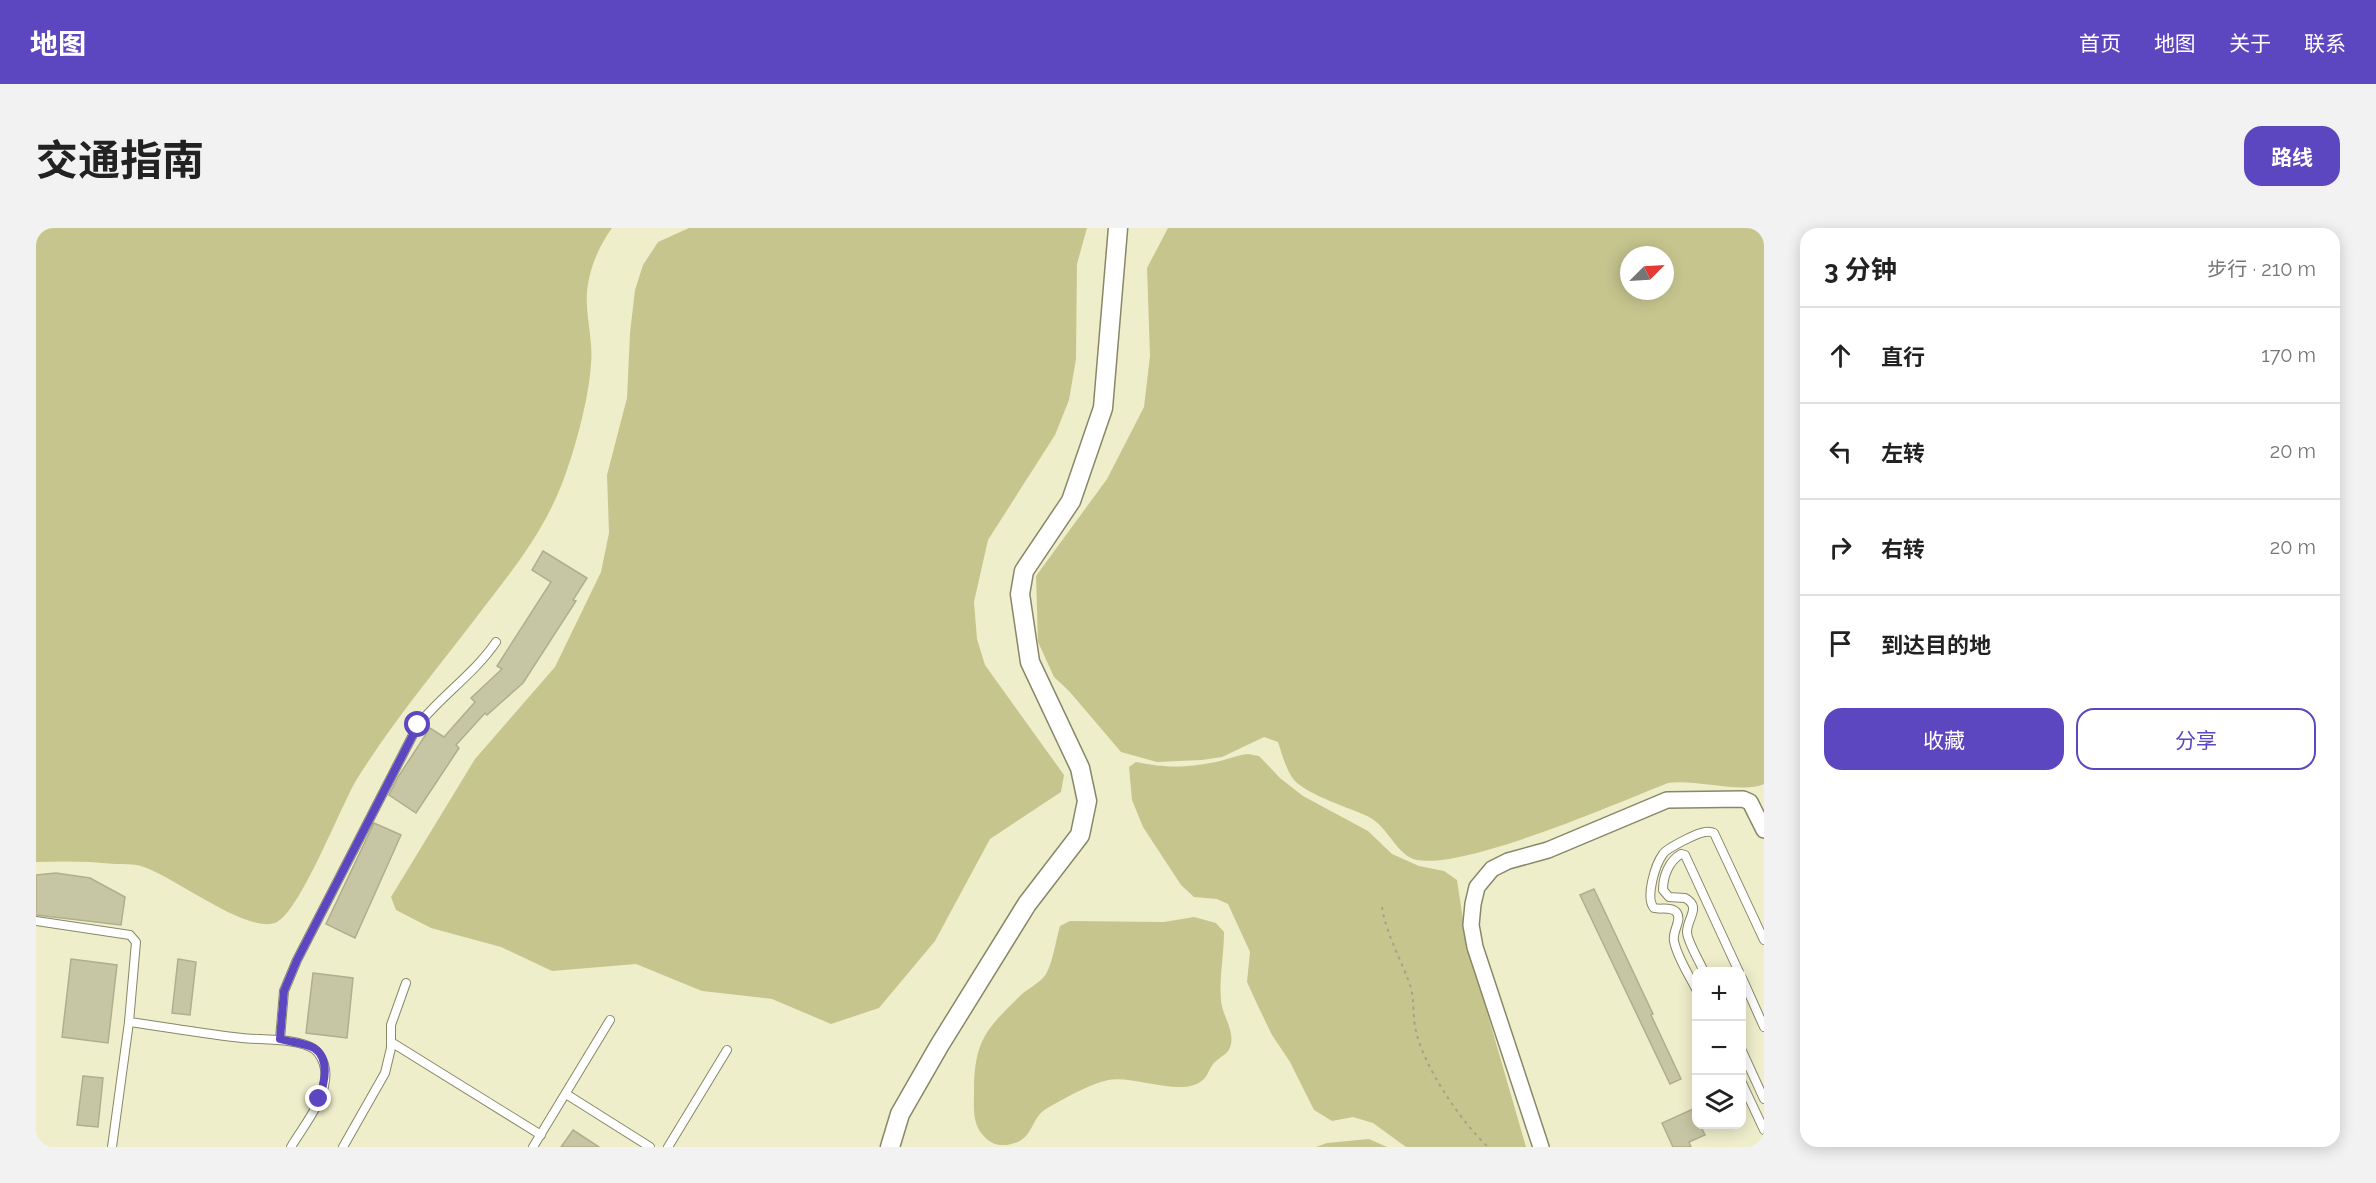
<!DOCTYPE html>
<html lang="zh">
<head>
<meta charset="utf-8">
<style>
  body { margin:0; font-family:Raleway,"Noto Sans SC",sans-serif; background:#f2f2f2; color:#222 }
  .controls { position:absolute; right:18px; bottom:18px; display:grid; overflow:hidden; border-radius:12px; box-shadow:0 3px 15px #0003 }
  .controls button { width:54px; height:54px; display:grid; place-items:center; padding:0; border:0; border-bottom:2px solid #e0e0e0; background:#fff; color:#222; font:30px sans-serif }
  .compass { position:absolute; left:1584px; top:18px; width:54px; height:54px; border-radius:50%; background:#fff; box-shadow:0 3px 15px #0003; rotate:66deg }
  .stop { position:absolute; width:18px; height:18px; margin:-14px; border:4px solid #5c47c0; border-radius:50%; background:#fff }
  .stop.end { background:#5c47c0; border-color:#fff; box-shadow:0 2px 6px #0008 }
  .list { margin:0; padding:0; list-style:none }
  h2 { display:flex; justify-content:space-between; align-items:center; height:78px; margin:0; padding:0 24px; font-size:26px }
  h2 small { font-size:20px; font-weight:400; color:#767676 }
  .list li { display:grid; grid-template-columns:39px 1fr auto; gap:18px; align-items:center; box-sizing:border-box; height:96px; padding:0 24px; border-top:2px solid #e0e0e0 }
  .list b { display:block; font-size:22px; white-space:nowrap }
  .list em { font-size:20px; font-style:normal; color:#767676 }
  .actions { display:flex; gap:12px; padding:18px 24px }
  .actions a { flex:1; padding:14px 0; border:2px solid #5c47c0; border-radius:18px; text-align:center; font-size:21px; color:#5c47c0 }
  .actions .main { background:#5c47c0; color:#fff }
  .icon { flex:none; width:33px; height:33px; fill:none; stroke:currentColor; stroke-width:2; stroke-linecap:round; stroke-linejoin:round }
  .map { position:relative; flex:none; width:1728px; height:919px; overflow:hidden; border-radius:18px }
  header { display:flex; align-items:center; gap:36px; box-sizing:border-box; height:84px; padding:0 30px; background:#5c47c0; color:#fff }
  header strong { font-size:28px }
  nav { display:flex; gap:33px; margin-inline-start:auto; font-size:21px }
  .intro { display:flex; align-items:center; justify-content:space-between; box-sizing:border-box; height:144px; padding:0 36px }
  h1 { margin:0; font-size:42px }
  .button { padding:15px 27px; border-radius:18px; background:#5c47c0; color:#fff; font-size:21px; font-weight:700 }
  main { display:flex; gap:36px; padding:0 36px }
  aside { flex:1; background:#fff; border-radius:18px; box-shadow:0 3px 15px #0003 }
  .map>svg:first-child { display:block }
  .green { fill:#c7c58e; fill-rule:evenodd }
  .building { fill:#c7c6a4; stroke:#afae8d; stroke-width:1.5 }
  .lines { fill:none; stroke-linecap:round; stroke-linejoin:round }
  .service-casing { stroke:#888767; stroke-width:10 }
  .minor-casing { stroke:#888767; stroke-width:18 }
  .tertiary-casing { stroke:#888767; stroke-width:21 }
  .path { stroke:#a3a388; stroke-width:2; stroke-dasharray:3 4.5; stroke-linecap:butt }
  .service { stroke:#fff; stroke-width:8 }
  .minor { stroke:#fff; stroke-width:15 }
  .tertiary { stroke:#fff; stroke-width:18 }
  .route { stroke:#5c47c0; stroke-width:8 }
</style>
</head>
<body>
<header>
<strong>地图</strong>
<nav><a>首页</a><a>地图</a><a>关于</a><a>联系</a></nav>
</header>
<div class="intro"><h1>交通指南</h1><a class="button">路线</a></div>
<main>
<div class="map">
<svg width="1728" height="919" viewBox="0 0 1728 919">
  <rect width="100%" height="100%" fill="#efeecb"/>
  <g class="green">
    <path d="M0 0H576C560 22 549 51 551 78 552 98 557 117 555 136 553 170 539 222 527 253 509 301 480 338 449 378 406 435 359 490 321 551 305 577 263 687 239 695 209 705 136 647 105 638 97 636 87 636 79 636 52 633 27 633 0 634Z"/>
    <polygon points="653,0 1051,0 1041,36 1040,131 1033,172 1019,207 952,312 938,374 941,411 949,437 1028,547 1025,564 954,611 899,713 843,780 795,796 736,771 666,763 600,736 516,743 465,719 395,700 360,682 355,669 439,531 519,439 565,344 573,305 571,247 591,170 594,105 599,62 607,37 622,14"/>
    <path d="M1132 0H1728V556C1706 566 1660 551 1632 555 1588 572 1409 651 1373 629 1357 619 1350 597 1331 588 1311 579 1278 569 1261 555 1251 546 1246 526 1242 514L1228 509 1186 529 1166 532 1121 534 1085 524 1033 463 1018 449 1002 414 1000 348 1071 251 1108 179 1114 128 1111 40ZM1593 27H1629V63H1593Z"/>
    <path d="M1212 526 1223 528 1244 550 1267 568 1332 603 1356 626 1383 638 1408 643 1421 652 1430 711 1490 919H1370L1337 895 1317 889 1296 893 1278 882 1254 834 1236 807 1222 778 1211 754 1214 724 1192 676 1181 671 1158 669 1145 657 1107 599 1096 572 1093 539 1100 534C1131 540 1148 540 1180 534 1191 532 1200 527 1212 526Z"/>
    <path d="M1158 689 1180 695 1188 704C1188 727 1183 750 1185 772 1186 787 1198 801 1195 816 1193 827 1184 828 1178 835 1174 839 1172 847 1168 851 1148 871 1100 847 1072 852 1054 856 1027 871 1010 881 997 888 997 907 982 914 968 919 956 919 946 906 936 894 938 878 938 863 938 812 951 800 986 766 993 760 1005 754 1010 746 1017 734 1020 711 1024 698L1034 693 1128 694Z"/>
    <polygon points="1333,911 1351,919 1280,919 1291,915"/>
  </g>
  <g class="building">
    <polygon points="507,323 551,350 537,372 540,373 487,455 451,487 449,485 420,517 423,520 380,585 353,567 362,549 394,500 408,509 439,474 435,470 466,441 461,438 515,354 496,342"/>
    <polygon points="338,595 365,607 319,710 290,696"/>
    <polygon points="20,645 54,650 89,669 85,697 0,687 0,647"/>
    <polygon points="1558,661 1617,786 1615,787 1645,851 1634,856 1544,667"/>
    <polygon points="35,731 81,737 72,815 26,809"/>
    <polygon points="142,731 160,734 154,787 136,785"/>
    <polygon points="277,745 317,750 311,810 270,805"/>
    <polygon points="47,848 67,850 62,899 41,897"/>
    <polygon points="1657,881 1660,889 1660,897 1664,897 1669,907 1653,914 1655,919 1637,919 1626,895"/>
    <polygon points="537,902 563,919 525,919"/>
  </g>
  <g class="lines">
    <g class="service-casing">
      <g id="service">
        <polyline points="0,693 94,707 100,714 93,794 76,919"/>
        <path d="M1668 744C1664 734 1651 713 1651 704 1651 690 1666 679 1649 670L1633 669 1627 662C1627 648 1633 633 1645 626L1649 627 1703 744"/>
        <polyline points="1706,750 1728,799"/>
        <path d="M1660 761C1653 747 1641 729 1638 713 1636 703 1646 693 1641 685 1636 678 1625 682 1618 680 1609 670 1619 637 1627 626 1631 620 1661 605 1669 604 1673 603 1674 604 1678 605L1728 712"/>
        <path d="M93 794C130 799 168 806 206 810 225 812 262 810 278 821 284 825 288 834 289 841 293 868 268 897 255 919"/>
        <path d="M244 811 248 763 261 732 382 497C406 467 438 446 460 414"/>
        <polyline points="355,814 505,907"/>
        <polyline points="1706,823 1728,871"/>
        <polyline points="1706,855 1728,902"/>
        <polyline points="530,866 614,919"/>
        <polyline points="307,919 349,845 355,820 355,797 370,755"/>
        <polyline points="497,919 574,792"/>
        <polyline points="632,919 691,822"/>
      </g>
    </g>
    <g class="minor-casing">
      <polyline id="minor" points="1505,919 1439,719 1435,697 1437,676 1441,659 1456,641 1472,633 1512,622 1631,572 1707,571 1714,574 1728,602"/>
    </g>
    <g class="tertiary-casing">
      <polyline id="tertiary" points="854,919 864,886 903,818 991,676 1044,607 1051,573 1044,540 994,434 984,366 988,343 1035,273 1067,180 1082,0"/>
    </g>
    <path class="path" d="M1346 679C1350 706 1365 731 1374 757 1379 771 1376 788 1380 803 1388 839 1425 894 1452 919"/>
    <use href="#service" class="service"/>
    <use href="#minor" class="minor"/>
    <use href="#tertiary" class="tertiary"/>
  </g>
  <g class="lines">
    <path class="route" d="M283 871C288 856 295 831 278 820 269 815 254 814 244 811L248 763 261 732 382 497"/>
  </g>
</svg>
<div class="controls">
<button>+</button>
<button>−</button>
<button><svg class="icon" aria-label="layers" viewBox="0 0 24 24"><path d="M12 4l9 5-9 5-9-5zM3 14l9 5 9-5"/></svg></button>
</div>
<svg class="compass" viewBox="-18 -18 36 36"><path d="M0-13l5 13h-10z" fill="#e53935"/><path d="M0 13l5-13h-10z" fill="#767676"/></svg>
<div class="stop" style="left:382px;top:497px"></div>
<div class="stop end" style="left:283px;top:871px"></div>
</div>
<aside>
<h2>3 分钟<small>步行 · 210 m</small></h2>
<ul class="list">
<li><svg class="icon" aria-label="ahead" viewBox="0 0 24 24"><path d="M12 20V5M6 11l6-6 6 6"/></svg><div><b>直行</b></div><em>170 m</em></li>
<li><svg class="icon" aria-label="left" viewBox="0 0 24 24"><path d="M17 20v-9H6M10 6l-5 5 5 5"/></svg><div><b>左转</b></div><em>20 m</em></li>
<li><svg class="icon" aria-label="right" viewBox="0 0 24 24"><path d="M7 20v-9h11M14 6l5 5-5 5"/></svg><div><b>右转</b></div><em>20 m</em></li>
<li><svg class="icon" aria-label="arrive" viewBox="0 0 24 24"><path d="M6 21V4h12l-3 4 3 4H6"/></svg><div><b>到达目的地</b></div></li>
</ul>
<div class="actions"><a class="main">收藏</a><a>分享</a></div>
</aside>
</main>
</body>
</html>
